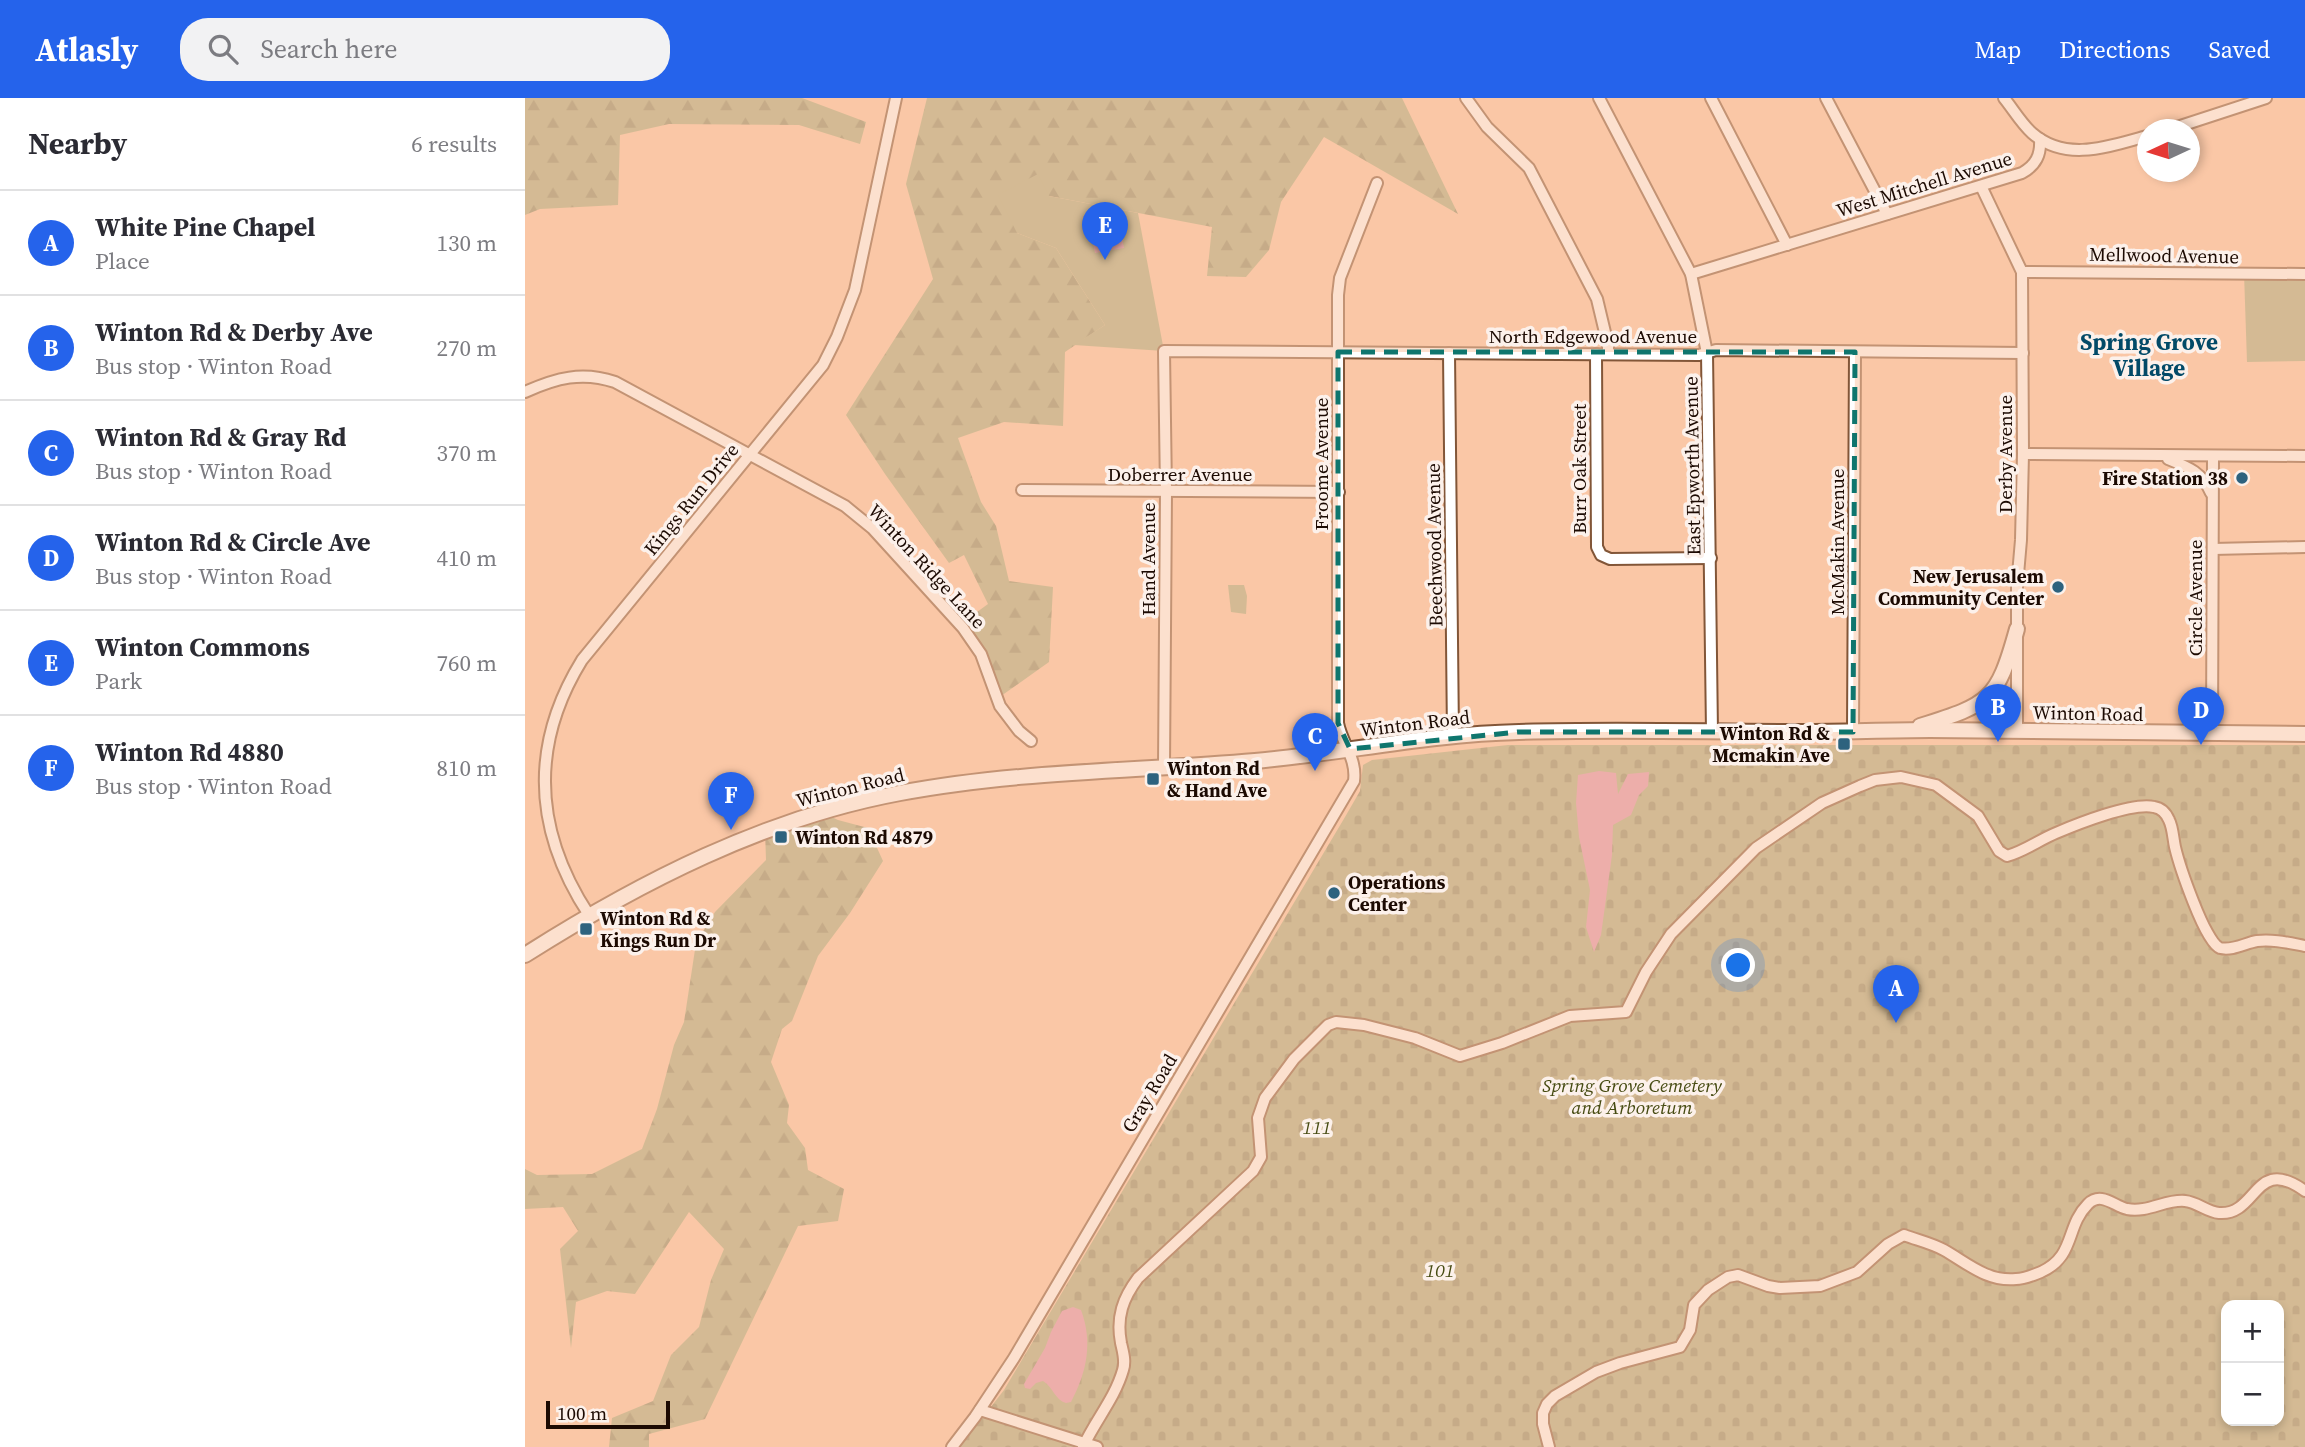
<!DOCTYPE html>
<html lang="en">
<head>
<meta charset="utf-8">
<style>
  body { margin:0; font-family:"Source Serif 4",serif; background:#f2f2f3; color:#2b2b33 }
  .controls { position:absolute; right:21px; bottom:21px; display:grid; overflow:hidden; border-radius:14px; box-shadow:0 4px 10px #0003 }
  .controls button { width:63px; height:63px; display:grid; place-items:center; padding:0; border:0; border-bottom:2px solid #e1e1e2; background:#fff; color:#2b2b33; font:35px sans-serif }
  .compass { position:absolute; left:1612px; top:21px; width:63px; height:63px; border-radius:50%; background:#fff; box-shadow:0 4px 10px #0003; rotate:266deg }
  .scale { position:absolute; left:21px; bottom:18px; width:124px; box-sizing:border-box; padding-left:7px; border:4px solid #1c0a02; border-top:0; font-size:19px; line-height:24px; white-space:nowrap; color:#1c0a02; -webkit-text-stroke:5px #fcf1eb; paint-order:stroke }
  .you { position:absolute; left:1214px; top:868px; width:24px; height:24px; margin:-18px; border:5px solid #fff; border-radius:50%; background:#1a73e8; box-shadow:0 0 0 10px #1a73e833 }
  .badge { display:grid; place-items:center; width:46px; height:46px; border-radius:50%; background:#2563eb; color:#fff; font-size:23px; font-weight:700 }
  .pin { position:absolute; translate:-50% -58px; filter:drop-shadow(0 2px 4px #0008) }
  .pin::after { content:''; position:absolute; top:37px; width:24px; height:21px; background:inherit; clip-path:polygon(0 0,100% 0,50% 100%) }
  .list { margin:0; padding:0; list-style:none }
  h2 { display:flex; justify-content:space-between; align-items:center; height:91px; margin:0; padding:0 28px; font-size:30px }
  h2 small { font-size:23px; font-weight:400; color:#7c7c81 }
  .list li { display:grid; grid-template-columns:46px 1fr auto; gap:21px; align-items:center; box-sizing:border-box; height:105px; padding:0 28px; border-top:2px solid #e1e1e2 }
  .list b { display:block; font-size:26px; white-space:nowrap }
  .list p { margin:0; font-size:23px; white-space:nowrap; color:#7c7c81 }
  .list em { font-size:23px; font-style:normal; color:#7c7c81 }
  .icon { flex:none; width:38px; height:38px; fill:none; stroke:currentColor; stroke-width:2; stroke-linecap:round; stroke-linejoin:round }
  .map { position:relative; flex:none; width:1780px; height:1349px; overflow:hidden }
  header { display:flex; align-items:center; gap:42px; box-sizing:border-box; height:98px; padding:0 35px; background:#2563eb; color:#fff }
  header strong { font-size:33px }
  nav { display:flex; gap:38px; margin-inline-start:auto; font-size:24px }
  .search { width:490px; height:63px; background:#f2f2f3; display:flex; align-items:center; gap:18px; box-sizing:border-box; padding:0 24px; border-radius:28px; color:#7c7c81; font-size:26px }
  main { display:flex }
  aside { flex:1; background:#fff }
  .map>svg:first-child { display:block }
  .forest { fill:url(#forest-firs) }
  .cemetery { fill:url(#cemetery-stones); fill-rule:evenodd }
  .park { fill:#a7ac7e }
  .water { fill:#dd91b0 }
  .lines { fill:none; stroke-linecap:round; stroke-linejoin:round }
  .minor-casing { stroke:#825638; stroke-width:14 }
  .major-casing { stroke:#825638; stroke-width:18 }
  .minor { stroke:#fff; stroke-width:10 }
  .major { stroke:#fff; stroke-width:14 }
  .marked { fill:none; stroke:#0f766e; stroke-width:5; stroke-dasharray:14 9; stroke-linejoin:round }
  .poi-dot { fill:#2d627e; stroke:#fcf1eb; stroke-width:2.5 }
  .labels { text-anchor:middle; stroke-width:7; stroke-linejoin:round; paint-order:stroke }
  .street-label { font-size:19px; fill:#1c0a02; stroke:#fcf1eb }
  .poi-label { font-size:19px; font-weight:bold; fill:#1c0a02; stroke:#fcf1eb; text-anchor:start }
  .park-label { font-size:19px; font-style:italic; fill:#464b12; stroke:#fcf1eb }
  .quarter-label { font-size:23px; font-weight:bold; fill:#024a68; stroke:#fcf1eb }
</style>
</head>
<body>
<header>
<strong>Atlasly</strong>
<div class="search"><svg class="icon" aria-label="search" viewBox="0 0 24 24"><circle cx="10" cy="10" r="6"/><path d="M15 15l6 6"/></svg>Search here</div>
<nav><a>Map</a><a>Directions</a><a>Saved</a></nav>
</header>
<main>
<aside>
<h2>Nearby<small>6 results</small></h2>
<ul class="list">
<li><span class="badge">A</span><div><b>White Pine Chapel</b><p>Place</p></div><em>130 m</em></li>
<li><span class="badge">B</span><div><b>Winton Rd &amp; Derby Ave</b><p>Bus stop · Winton Road</p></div><em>270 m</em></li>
<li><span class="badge">C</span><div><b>Winton Rd &amp; Gray Rd</b><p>Bus stop · Winton Road</p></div><em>370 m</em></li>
<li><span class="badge">D</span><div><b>Winton Rd &amp; Circle Ave</b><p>Bus stop · Winton Road</p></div><em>410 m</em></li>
<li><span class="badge">E</span><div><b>Winton Commons</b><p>Park</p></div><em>760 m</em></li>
<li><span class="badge">F</span><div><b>Winton Rd 4880</b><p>Bus stop · Winton Road</p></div><em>810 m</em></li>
</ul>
</aside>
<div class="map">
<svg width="1780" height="1349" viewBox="0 0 1780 1349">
  <defs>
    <pattern id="forest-firs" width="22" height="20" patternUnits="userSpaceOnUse" patternTransform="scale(1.75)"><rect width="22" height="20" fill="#a7ac7e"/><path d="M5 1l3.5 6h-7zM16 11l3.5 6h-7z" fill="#878a65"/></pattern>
    <pattern id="cemetery-stones" width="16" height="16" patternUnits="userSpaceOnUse" patternTransform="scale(1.75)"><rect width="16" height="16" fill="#a7ac7e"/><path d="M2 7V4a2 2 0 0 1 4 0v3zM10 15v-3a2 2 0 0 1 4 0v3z" fill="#878a65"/></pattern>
  </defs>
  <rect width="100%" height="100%" fill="#fac7a6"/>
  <g class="forest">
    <polygon points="0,0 277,0 341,24 335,46 274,27 144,26 95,37 93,107 15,111 0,117"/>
    <polygon points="402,0 877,0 933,116 799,39 756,104 744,152 721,179 682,178 687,129 524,98 492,135 531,150 580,227 540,254 538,328 479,324 433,340 456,404 471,428 484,483 528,489 524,564 476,598 463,560 441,522 463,506 439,457 424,465 360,376 321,317 408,181 381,86"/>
    <polygon points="296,714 313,722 343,730 358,763 325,815 293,858 267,923 257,931 246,964 264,1007 262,1025 280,1050 283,1072 319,1091 313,1123 273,1128 180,1321 124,1336 124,1349 84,1349 87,1320 128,1303 146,1257 174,1229 186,1182 199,1151 164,1114 110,1196 82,1193 51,1204 46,1250 35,1151 53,1133 38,1109 0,1111 0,1071 12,1077 67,1076 117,1051 132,1011 149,947 159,924 171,845 190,814 241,762 240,732"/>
  </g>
  <path class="cemetery" d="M983 647H1780V1349H435L479 1292 820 719 835 693 838 667 847 662ZM1701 1207H1754V1323H1701Z"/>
  <g class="park">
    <polygon points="513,76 524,98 613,115 639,253 549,247 580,227 531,150 492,135 473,97"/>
    <polygon points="1719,175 1780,176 1780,263 1722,264"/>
    <polygon points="703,487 719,487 722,498 721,516 706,514"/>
  </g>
  <g class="water">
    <polygon points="596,134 599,150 570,155 567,140"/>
    <polygon points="1074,673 1091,675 1093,696 1103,676 1124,674 1123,688 1114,697 1106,717 1088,727 1087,757 1076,837 1069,854 1061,829 1065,792 1054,739 1051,705 1053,677"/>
    <path d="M548 1209 556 1212C568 1244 562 1274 546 1304L541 1305C530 1302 528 1289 518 1283L511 1285 505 1291 500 1290 499 1286 520 1250 526 1234 537 1213Z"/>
  </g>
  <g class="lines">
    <g class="minor-casing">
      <g id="minor">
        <polyline points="941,0 962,29 1004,70 1072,201 1083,247 1083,256"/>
        <polyline points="1074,0 1166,176 1182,255 1187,634"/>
        <polyline points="1186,0 1262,147"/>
        <polyline points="1301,0 1362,116"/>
        <path d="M1479 0C1488 11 1496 25 1507 35 1541 65 1585 48 1622 38"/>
        <polyline points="1643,32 1741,0"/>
        <polyline points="1456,88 1497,174 1498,356 1496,442 1492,488 1492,633"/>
        <polyline points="1497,174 1780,176"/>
        <path d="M1166 176 1497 75C1511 67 1516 57 1515 41"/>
        <polyline points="924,255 928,638"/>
        <polyline points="1071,256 1072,449 1076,457 1085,461 1186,460"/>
        <path d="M0 294C31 280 57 273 90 284L320 408 347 430 438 530 456 556 475 608 494 633 506 643"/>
        <polyline points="1498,356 1780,358"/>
        <path d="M1643 361C1663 369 1677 374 1686 395"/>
        <polyline points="497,392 814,394"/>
        <polyline points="1688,451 1780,449"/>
        <polyline points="1328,634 1330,254"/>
        <polyline points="1687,635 1688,359"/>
        <polyline points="639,669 641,393 639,253 1174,257 1191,252 1498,255"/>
        <path d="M64 817C9 733 4 648 57 562L298 267 312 239 330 192 371 0"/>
        <polyline points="455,1312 572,1349"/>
        <path d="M427 1349 450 1319 489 1260 829 683C832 660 817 646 813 625V197L815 180 852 85"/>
        <path d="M558 1349C570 1323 590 1300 598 1272 601 1263 598 1254 596 1245 591 1219 598 1200 613 1180L728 1073 736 1059 733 1020 740 1000 769 961 803 927 811 924 839 927 890 940 935 958 977 945 1045 918 1101 914 1121 874 1146 836 1231 750 1297 705 1335 688 1350 682 1376 679 1411 687 1453 718 1474 753 1482 758C1500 753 1514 742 1531 735 1552 726 1607 704 1629 709 1636 710 1641 715 1644 722 1648 730 1648 740 1650 749 1654 766 1680 845 1695 850 1708 853 1720 845 1732 843 1748 841 1764 845 1780 848"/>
        <path d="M1024 1349 1018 1326V1315L1022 1306 1030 1298 1071 1274 1095 1265 1155 1249 1165 1232 1169 1207 1183 1192 1203 1179 1213 1177 1243 1188 1255 1190 1295 1188 1332 1174 1363 1146 1379 1137C1392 1142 1406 1145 1419 1152 1442 1165 1462 1184 1491 1181 1500 1181 1508 1177 1516 1174 1551 1158 1540 1129 1563 1106 1576 1093 1589 1108 1602 1111 1623 1115 1641 1101 1660 1103 1672 1104 1682 1114 1694 1115 1733 1118 1729 1056 1780 1093"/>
      </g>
    </g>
    <g class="major-casing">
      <g id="major">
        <path d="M1395 628C1465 606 1472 603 1492 531"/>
        <path d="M0 857C115 784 240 720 375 695 491 673 613 673 730 663 818 655 905 636 994 634 1088 631 1183 634 1277 634 1320 634 1362 632 1405 632 1530 633 1655 634 1780 636"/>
      </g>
    </g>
    <use href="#minor" class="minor"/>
    <use href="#major" class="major"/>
  </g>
  <path d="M0 0H1780V1349H0ZM813 254H1330L1328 634H993L825 651 813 625Z" fill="#fac7a6" fill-opacity=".55" fill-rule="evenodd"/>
  <path class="marked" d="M813 254H1330L1328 634H993L825 651 813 625Z"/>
  <g class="poi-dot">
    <circle cx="1717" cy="380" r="7"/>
    <circle cx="1533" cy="489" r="7"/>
    <rect x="1312" y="639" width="14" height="14" rx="3.5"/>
    <rect x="621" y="674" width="14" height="14" rx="3.5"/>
    <rect x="249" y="732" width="14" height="14" rx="3.5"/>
    <circle cx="809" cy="795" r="7"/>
    <rect x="54" y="824" width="14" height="14" rx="3.5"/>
  </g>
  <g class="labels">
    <g class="street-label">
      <text transform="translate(1399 86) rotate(-17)" y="7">West Mitchell Avenue</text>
      <text transform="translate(1639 157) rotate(1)" y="7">Mellwood Avenue</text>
      <text x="1068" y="245">North Edgewood Avenue</text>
      <text transform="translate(1480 356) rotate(-90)" y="7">Derby Avenue</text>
      <text transform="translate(796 366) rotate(-90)" y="7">Froome Avenue</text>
      <text transform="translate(1167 368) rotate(-91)" y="7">East Epworth Avenue</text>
      <text transform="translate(1054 371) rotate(-90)" y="7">Burr Oak Street</text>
      <text x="655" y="383">Doberrer Avenue</text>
      <text transform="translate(166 401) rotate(-51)" y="7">Kings Run Drive</text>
      <text transform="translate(1312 444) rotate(-90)" y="7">McMakin Avenue</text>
      <text transform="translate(909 447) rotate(-91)" y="7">Beechwood Avenue</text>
      <text transform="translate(623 461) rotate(-90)" y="7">Hand Avenue</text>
      <text transform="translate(402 468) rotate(47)" y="7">Winton Ridge Lane</text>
      <text transform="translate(1670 500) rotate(-90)" y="7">Circle Avenue</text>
      <text transform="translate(1563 615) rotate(1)" y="7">Winton Road</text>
      <text transform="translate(890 625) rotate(-7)" y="7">Winton Road</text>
      <text transform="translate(325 689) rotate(-14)" y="7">Winton Road</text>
      <text transform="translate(624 995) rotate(-59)" y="7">Gray Road</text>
    </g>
    <g class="poi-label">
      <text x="1703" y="387" text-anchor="end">Fire Station 38</text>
      <text x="1519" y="485" text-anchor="end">New Jerusalem<tspan x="1519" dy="22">Community Center</tspan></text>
      <text x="1305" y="642" text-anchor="end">Winton Rd &amp;<tspan x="1305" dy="22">Mcmakin Ave</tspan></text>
      <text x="642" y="677">Winton Rd<tspan x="642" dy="22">&amp; Hand Ave</tspan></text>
      <text x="270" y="746">Winton Rd 4879</text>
      <text x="823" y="791">Operations<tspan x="823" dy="22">Center</tspan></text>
      <text x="75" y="827">Winton Rd &amp;<tspan x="75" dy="22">Kings Run Dr</tspan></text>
    </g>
    <g class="park-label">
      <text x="1107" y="994">Spring Grove Cemetery<tspan x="1107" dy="22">and Arboretum</tspan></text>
      <text x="792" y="1036">111</text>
      <text x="915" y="1179">101</text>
    </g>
    <g class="quarter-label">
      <text x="1624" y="252">Spring Grove<tspan x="1624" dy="26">Village</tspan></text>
    </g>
  </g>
</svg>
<div class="controls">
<button>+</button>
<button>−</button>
</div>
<svg class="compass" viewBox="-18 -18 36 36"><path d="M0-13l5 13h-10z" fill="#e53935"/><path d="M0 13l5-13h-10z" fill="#7c7c81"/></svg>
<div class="scale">100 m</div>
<div class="you"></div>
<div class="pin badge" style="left:1371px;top:925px">A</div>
<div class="pin badge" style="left:1473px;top:644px">B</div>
<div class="pin badge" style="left:790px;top:673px">C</div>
<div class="pin badge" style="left:1676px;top:647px">D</div>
<div class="pin badge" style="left:580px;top:162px">E</div>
<div class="pin badge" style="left:206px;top:732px">F</div>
</div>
</main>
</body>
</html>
